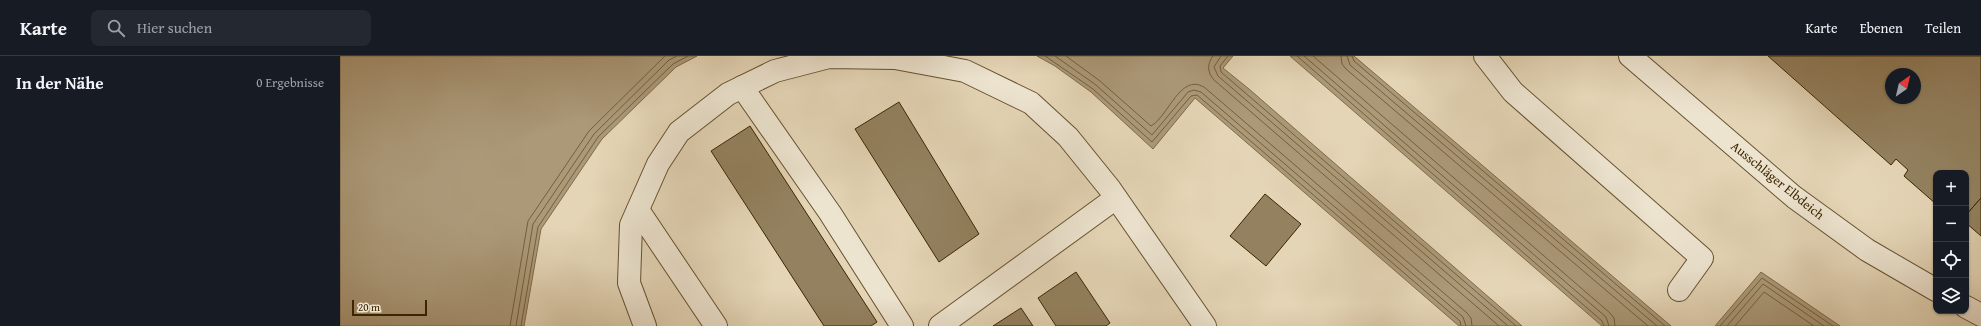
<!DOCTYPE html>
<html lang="de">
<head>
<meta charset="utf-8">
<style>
  body { margin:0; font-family:"Gentium Book Plus",serif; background:#242831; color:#f1f3f6 }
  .controls { position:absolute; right:12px; bottom:12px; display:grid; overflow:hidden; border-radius:8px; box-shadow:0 1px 3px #0004 }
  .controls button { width:36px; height:36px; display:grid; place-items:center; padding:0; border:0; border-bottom:1px solid #363941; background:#171b24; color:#f1f3f6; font:20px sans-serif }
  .compass { position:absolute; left:1545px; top:12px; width:36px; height:36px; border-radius:50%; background:#171b24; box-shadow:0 1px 3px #0004; rotate:34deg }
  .scale { position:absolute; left:12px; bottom:10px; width:75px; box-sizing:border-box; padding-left:4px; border:2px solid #3c2501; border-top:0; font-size:11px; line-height:14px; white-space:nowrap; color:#3c2501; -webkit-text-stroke:3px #ede4d0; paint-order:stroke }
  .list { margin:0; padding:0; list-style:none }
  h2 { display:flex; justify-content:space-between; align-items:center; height:52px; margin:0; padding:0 16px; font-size:17px }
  h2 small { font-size:13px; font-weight:400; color:#9ea1a6 }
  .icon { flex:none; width:22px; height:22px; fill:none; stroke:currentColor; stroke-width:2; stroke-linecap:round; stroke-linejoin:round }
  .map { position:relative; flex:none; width:1641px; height:270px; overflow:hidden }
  header { display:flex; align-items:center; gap:24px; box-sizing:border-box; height:56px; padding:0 20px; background:#171b24; border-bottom:1px solid #363941 }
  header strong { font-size:19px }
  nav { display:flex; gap:22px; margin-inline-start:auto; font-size:14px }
  .search { width:280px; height:36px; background:#242831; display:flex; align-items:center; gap:10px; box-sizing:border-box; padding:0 14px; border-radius:8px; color:#9ea1a6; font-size:15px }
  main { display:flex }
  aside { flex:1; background:#171b24 }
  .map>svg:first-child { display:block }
  .water { fill:#ab9978; stroke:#7f6b48 }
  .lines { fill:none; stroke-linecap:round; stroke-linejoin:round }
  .shore { stroke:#745f3c; stroke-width:1 }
  .building { fill:#93815f; stroke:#3c2501; fill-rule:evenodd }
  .minor-casing { stroke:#66512e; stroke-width:24 }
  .minor { stroke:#ede4d0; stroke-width:22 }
  .labels { text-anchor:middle; stroke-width:3; stroke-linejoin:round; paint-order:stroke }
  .street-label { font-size:13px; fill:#3c2501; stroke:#ede4d0 }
</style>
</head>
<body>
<header>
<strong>Karte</strong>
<div class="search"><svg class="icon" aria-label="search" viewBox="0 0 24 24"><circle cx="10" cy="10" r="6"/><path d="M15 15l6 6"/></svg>Hier suchen</div>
<nav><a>Karte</a><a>Ebenen</a><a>Teilen</a></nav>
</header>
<main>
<aside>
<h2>In der Nähe<small>0 Ergebnisse</small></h2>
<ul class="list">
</ul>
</aside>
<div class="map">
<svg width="1641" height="270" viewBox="0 0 1641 270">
  <rect width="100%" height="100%" fill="#e4d5b6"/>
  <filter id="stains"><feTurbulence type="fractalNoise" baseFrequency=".005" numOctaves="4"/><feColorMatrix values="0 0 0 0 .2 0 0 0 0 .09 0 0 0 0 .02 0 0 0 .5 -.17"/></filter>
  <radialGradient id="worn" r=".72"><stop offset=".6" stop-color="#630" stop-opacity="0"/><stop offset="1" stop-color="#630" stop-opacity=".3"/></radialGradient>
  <g class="water">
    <polygon points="0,0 357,0 336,11 262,83 201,173 184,270 0,270"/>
    <polygon points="697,0 893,0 883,12 909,33 1182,270 1119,270 855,42 813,93 751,36 715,10"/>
    <polygon points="950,0 1014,0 1331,270 1262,270"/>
    <polygon points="1421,216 1500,270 1375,270"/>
  </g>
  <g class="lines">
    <g class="shore">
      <polyline points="705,0 753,33 812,86 851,40 857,39 1120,265 1121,270"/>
      <polyline points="715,0 756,29 812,79 848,36 854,34 861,36 1123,261 1126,270"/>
      <path d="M726 0 760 25 811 70C828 61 840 17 864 31L1127 257 1131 262 1132 270"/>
      <path d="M873 0C867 8 867 16 874 24L1159 270"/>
      <polyline points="881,0 874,11 878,20 1168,270"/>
      <polyline points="888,0 880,10 881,16 1176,270"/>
      <polyline points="957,0 1262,265 1264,270"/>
      <polyline points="964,0 1266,261 1269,270"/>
      <polyline points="973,0 1270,257 1274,262 1275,270"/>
      <polyline points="1001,0 1002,8 1006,13 1308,270"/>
      <polyline points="1007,0 1010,9 1317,270"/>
      <polyline points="1012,0 1014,5 1325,270"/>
      <polyline points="170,270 188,165 249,75 325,0"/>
      <polyline points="176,270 193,168 254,78 329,4 337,0"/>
      <polyline points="181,270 198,171 258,81 333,8 348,0"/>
      <polyline points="1380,270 1422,222 1493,270"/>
      <polyline points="1387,270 1423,228 1484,270"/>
      <polyline points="1395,270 1424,236 1474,270"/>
    </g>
  </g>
  <g class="building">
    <path d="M1428 0H1641V142L1626 159V117H1596V148L1564 120 1568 114 1556 103 1551 109ZM1551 18H1575V42H1551Z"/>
    <polygon points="559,46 639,178 599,206 515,73"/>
    <polygon points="410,70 537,266 531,270 484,270 371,95"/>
    <polygon points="925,138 961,168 926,210 890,180"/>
    <polygon points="1641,142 1641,180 1626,167 1626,159"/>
    <polygon points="736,216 770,267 766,270 716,270 698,242"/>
    <polygon points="681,252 693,270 653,270"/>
  </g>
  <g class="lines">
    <g class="minor-casing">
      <g id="minor">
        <polyline points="1145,0 1173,36 1362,202 1339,234"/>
        <polyline points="1290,0 1454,141 1527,194 1596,234"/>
        <polyline points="402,31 490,157 562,270"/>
        <polyline points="298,154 376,270"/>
        <polyline points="1626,251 1641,259"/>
        <polyline points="305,270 289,227 291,169 318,108 339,76 388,38 435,15 489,1 555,2 625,15 691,47 728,81 770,133 865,270"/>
        <polyline points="600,270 776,142"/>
      </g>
    </g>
    <use href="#minor" class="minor"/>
  </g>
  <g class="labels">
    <g class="street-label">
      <text transform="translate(1438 124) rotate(39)" y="5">Ausschläger Elbdeich</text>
    </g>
  </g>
  <rect width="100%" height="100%" filter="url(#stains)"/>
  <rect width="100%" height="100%" fill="url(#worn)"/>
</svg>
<div class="controls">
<button>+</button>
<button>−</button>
<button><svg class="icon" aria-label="locate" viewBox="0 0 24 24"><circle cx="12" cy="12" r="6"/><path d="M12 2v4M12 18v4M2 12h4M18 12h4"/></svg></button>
<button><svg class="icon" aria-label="layers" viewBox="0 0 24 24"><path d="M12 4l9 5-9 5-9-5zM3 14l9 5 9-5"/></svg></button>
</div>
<svg class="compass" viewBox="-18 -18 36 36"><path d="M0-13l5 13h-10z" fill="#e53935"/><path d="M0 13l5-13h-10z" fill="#9ea1a6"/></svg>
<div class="scale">20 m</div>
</div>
</main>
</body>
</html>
